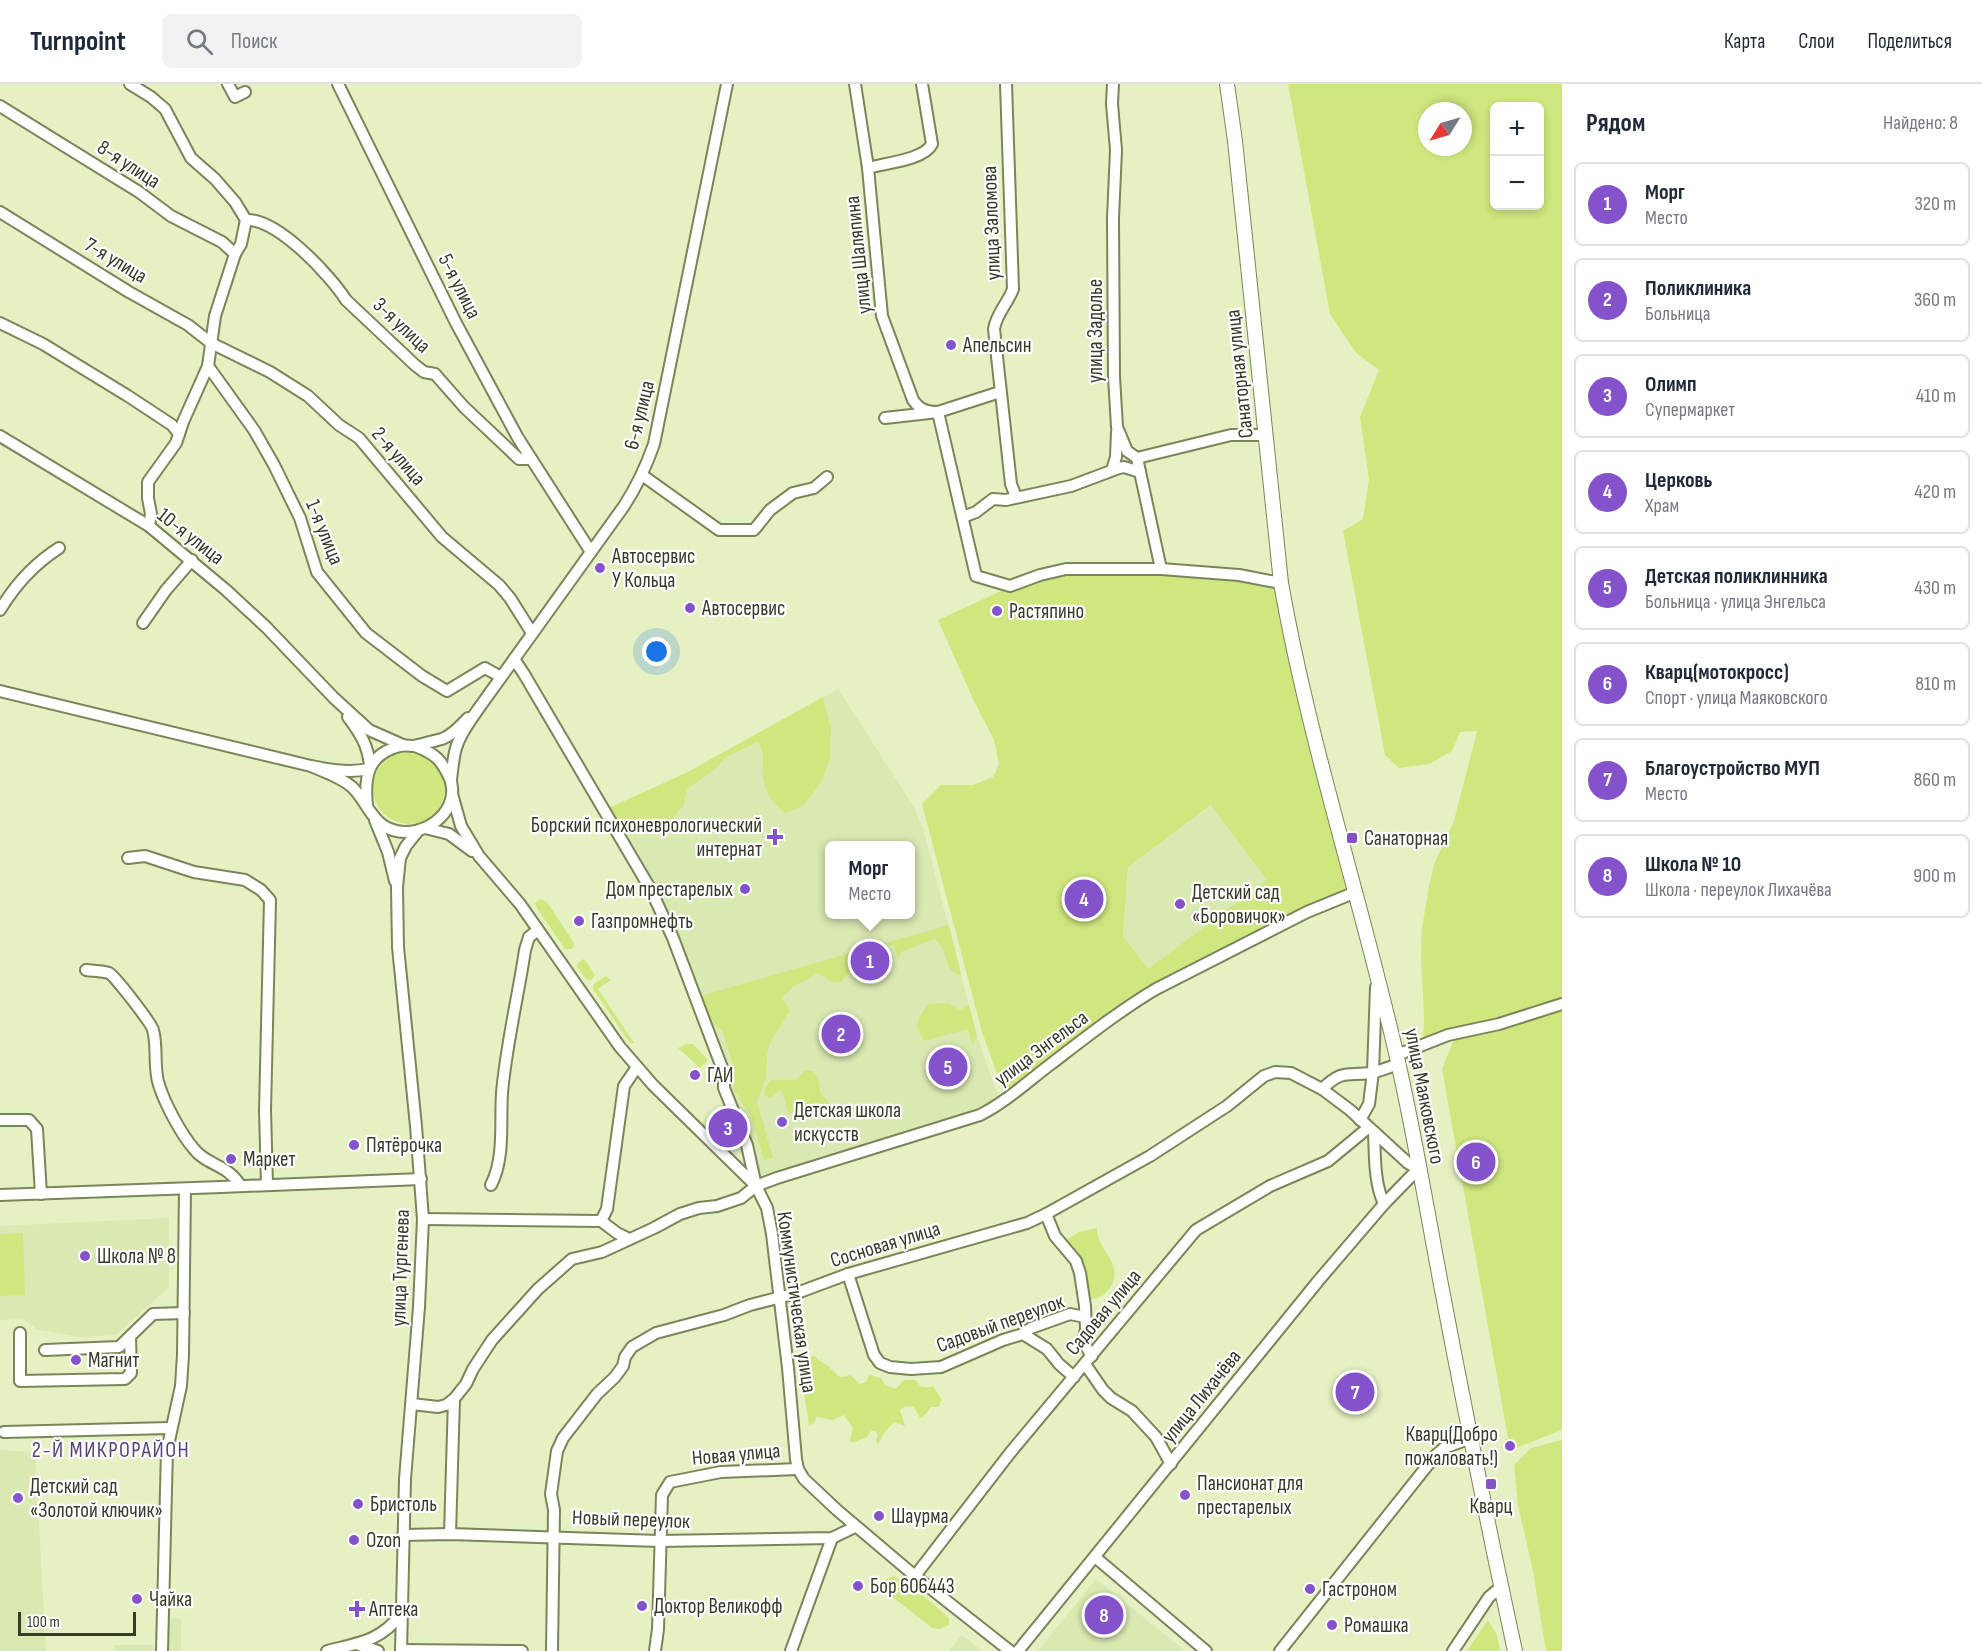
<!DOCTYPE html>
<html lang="ru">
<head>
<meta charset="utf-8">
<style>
  body { margin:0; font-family:"Sofia Sans Condensed",sans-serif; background:#f2f2f3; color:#1f2937 }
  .controls { position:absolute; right:18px; top:18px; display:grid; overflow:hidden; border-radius:9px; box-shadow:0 3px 9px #0003 }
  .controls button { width:54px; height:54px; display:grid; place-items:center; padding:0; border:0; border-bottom:2px solid #e0e1e3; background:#fff; color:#1f2937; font:30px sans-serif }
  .compass { position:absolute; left:1418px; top:18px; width:54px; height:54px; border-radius:50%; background:#fff; box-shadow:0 3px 9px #0003; rotate:233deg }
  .scale { position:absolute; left:18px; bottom:15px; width:118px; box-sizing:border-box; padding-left:6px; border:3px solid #373c29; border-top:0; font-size:16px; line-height:21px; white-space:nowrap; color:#373c29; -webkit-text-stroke:4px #fff; paint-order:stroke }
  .you { position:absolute; left:657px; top:568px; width:21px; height:21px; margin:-15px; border:4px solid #fff; border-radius:50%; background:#1a73e8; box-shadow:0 0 0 9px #1a73e833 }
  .badge { display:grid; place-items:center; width:39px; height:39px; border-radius:50%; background:#8452ca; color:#fff; font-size:20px; font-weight:700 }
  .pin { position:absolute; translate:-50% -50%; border:3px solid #fff; box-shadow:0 2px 6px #0006 }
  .popup { position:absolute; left:825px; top:757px; width:90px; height:78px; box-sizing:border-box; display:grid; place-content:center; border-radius:9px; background:#fff; filter:drop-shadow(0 2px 4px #0005); font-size:20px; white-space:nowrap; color:#747a83 }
  .popup b { font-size:22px; color:#1f2937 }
  .popup::after { content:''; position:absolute; left:50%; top:100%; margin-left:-12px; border:12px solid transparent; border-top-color:#fff }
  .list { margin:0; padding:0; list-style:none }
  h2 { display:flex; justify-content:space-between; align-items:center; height:78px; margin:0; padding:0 24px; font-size:26px }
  h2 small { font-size:20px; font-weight:400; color:#747a83 }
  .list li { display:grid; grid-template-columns:39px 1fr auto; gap:18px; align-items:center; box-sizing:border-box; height:84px; margin:0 12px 12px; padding:0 12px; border:2px solid #e0e1e3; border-radius:9px }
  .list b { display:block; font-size:22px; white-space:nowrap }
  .list p { margin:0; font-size:20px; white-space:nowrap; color:#747a83 }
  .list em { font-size:20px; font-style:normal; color:#747a83 }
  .icon { flex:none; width:33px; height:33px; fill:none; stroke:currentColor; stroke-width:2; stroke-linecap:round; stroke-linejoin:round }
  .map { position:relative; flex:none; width:1562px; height:1567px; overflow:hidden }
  header { display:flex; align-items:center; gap:36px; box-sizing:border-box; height:84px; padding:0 30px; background:#fff; border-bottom:2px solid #e0e1e3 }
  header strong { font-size:28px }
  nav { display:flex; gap:33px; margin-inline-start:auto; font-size:21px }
  .search { width:420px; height:54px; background:#f2f2f3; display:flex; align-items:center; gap:15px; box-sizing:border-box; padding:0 21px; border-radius:9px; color:#747a83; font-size:22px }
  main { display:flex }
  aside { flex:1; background:#fff }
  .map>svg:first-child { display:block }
  .built { fill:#dae8b2; fill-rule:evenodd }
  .green { fill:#d0e77f; fill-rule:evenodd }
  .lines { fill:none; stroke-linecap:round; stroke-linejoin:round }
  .minor-casing { stroke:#7a8559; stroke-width:14 }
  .major-casing { stroke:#7a8559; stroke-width:16 }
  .minor { stroke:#fff; stroke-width:10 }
  .major { stroke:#fff; stroke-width:14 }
  .poi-dot { fill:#8452ca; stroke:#fff; stroke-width:2 }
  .labels { text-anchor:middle; stroke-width:4.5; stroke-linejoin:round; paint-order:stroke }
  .street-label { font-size:21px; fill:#373c29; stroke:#fff }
  .poi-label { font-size:21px; fill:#373c29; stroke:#fff; text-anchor:start }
  .neighbourhood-label { font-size:22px; letter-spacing:1.5px; fill:#57407c; stroke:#fff }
</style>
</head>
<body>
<header>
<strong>Turnpoint</strong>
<div class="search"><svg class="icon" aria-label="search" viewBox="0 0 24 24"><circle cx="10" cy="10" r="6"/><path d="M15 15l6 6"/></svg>Поиск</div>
<nav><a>Карта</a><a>Слои</a><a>Поделиться</a></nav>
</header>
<main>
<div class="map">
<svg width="1562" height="1567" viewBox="0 0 1562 1567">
  <rect width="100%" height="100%" fill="#e5f1c2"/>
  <g class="built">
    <path d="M838 605 914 723 923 744 977 952 995 1004 1000 1012 961 1032 759 1094 728 1003 656 804 609 724 686 689ZM830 762H910V830H830Z"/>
    <polygon points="1212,721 1268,796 1148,886 1123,852 1128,783"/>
    <polygon points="169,1134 169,1203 116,1251 82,1253 38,1246 23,1235 0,1236 0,1142"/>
    <polygon points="0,1366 35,1368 46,1567 0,1567"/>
    <polygon points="1096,1495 1185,1567 1038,1567"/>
    <polygon points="167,1534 181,1535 181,1567 167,1567"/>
    <polygon points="962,1551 982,1567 949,1567"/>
    <rect x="115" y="1561" width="39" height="6"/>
  </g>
  <g class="green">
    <path d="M1288 0H1562V1346L1508 1367 1505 1355 1508 1354 1442 985 1453 958 1448 951 1423 961 1424 935 1421 869 1422 844 1429 802 1435 778 1454 737 1477 647 1460 648 1452 667 1429 680 1399 684 1385 671 1343 447 1363 435 1369 395 1360 333 1379 286 1357 270 1330 230ZM1494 22H1540V122H1494ZM1427 27H1463V63H1427Z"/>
    <path d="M1087 484 1281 499 1356 808 1178 892 1008 1015 1001 1001 982 948 922 720 941 701H973L993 693 999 680 994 656 973 615 938 536 1027 495ZM1211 721 1267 796 1148 885 1123 852 1128 783Z"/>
    <path d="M823 613 831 646 830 674 822 697 803 722 785 729C771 718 766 710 763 692 761 677 767 673 758 658L726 673 717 684 687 705 683 722 663 745H653L638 737 629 744H621L609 724 686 689Z"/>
    <circle cx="409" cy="704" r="36"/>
    <polygon points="540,815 547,818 572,856 574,860 572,865 565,865 537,824 535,819"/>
    <path d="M949 841 961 890 956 891C941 878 950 866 934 855L901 868 899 875 893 861 847 873 850 887 841 898H832L818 889 793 903 782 914 790 927 770 959 767 971 766 993 757 1018 773 1074 764 1076 751 1032 734 1006 733 981 723 948 709 935 700 912Z"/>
    <polygon points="583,875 588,880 595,891 592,896 586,895 577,883 578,879"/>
    <polygon points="606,892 611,896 598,905 634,959 630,959 593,905 594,900"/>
    <polygon points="947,919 960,926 969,921 977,952 972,961 968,945 924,957 917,943 918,936 928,920"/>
    <polygon points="686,960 693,960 708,976 700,984 678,964"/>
    <polygon points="805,987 813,987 818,995 821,1010 832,1021 831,1028 822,1030 819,1022 788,1030 784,1012 780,1006 771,1014 764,1011 765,1004 772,996 795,996"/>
    <path d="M1097 1144C1096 1166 1128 1182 1108 1206 1103 1213 1099 1214 1091 1215L1082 1175 1066 1156 1079 1148Z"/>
    <polygon points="23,1149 25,1211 0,1212 0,1150"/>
    <path d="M807 1272H815C819 1278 823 1278 828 1282 838 1290 835 1296 851 1291L859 1300 866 1298 869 1291 881 1294 885 1301 896 1305 904 1296H916C921 1305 923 1304 933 1302L942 1316 938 1323H931L923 1333 920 1334 914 1323C908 1322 905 1321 900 1326L905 1342 894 1338 883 1350 878 1361 876 1357 878 1350 875 1347H871L867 1353 852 1359 850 1356 853 1344 844 1331 833 1336 817 1333 813 1340 809 1341 799 1280Z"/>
    <polygon points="1562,1356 1562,1567 1546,1567 1533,1487 1518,1421 1514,1381 1531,1364"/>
    <polygon points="893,1492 909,1499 949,1534 949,1541 940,1545 932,1544 890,1511 884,1501 886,1495"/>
    <polygon points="1488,1536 1497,1551 1500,1567 1467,1567"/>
  </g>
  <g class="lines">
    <g class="minor-casing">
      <g id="minor">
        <polyline points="130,0 151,13 165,25 191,74 215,95 235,118 246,136"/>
        <polyline points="228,0 235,13 245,8"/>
        <polyline points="338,0 456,239 518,354 591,468"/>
        <path d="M855 0 868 84 882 232 913 316C920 326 927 328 938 328L976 492 1010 502 1040 491 1066 485H1161L1239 491 1281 499"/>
        <path d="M1006 0 1013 205C1008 219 996 230 994 245L1011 400 1016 413"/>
        <polyline points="1113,0 1112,20 1116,66 1113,134 1114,293 1117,343 1127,367 1137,374 1161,485"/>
        <polyline points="0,22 139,108 171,132 222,158 235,170"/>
        <path d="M868 84C885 79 924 76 932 60L922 0"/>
        <polyline points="0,128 129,208 188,241 211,259 270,288 308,312 339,341 359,354 442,453 499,501 510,514 532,549"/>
        <path d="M246 136C277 134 330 191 346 216L415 281 424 288 435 290 464 323 519 375H531"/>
        <polyline points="0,239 43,260 128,312 172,341 179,350"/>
        <polyline points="208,282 254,346 274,381 300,434 317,488 366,549 422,592 447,607 485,584 501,593"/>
        <polyline points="885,334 938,328 1000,308"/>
        <polyline points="0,352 149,442 226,506 266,543 334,614 369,646 403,661"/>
        <polyline points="1137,374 1231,351 1266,351"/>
        <polyline points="1112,386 1116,373 1117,348"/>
        <polyline points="642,391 719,446 754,446 770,426 793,409 814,404 827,393"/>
        <polyline points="963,433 976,428 993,415 1006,416 1071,402 1119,384 1124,383 1140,388"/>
        <polyline points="149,442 151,430 148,414 148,398 176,359 183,338 208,282 215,232 235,170 241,160 246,136"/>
        <path d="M0 526C15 501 34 480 59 464"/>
        <polyline points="143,539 166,506 192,476"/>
        <polyline points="514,575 524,590 651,806 673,854 724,989 724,1004 747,1061 756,1102"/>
        <path d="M0 607 311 682C330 686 349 689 369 685"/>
        <path d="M348 633C360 649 368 661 370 682"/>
        <path d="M415 662C436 670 442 676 451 697"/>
        <path d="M311 682C324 688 341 693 352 703 364 714 370 733 384 742 409 758 449 740 452 710 453 705 451 700 451 696 452 687 453 677 455 668 458 653 470 637 479 624L624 422C637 402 646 383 654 360L727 0"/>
        <polyline points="452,710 461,742 479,772 520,820 620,963 653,1001 756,1102 767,1124 772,1150 788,1284 796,1375 798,1385 804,1395 837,1426 915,1492 1010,1567"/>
        <path d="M367 721C364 692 368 670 400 662 405 661 410 662 414 662 423 660 434 657 442 655 453 651 460 642 468 634"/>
        <polyline points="375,736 388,768 395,797"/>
        <polyline points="425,744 449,750 472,767"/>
        <polyline points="128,774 145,772 194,788 245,796 261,806 270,816 265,1026 267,1101"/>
        <path d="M86 886C93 887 102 887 109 889 114 891 152 940 153 946 158 964 153 984 159 1001 165 1020 181 1050 194 1065 206 1081 227 1080 240 1101"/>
        <polyline points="1397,971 1448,951 1499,940 1562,920"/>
        <polyline points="0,1036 29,1036 37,1045 41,1110"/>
        <polyline points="1360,1036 1369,1020 1373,988 1376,903"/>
        <path d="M1374 1048C1375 1071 1374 1099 1384 1120"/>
        <path d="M491 1101C505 1074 500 1039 502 1009 506 962 518 913 525 866L529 853 538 846"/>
        <path d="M0 1111C140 1107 281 1100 421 1095"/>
        <polyline points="1046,1130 1055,1152 1076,1177 1080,1189 1085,1222 1086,1245 1083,1258 1092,1272"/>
        <polyline points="423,1135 601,1137 617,1149 629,1155"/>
        <polyline points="601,1137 607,1125 624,1002 637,983"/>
        <polyline points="848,1190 874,1271 880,1279 890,1283 911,1285 941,1283 1003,1256 1023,1250 1031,1244 1070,1230 1085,1233"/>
        <polyline points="20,1249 20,1297 125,1295 131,1289 130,1253"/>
        <polyline points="1023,1250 1047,1265 1059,1280 1074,1293"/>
        <polyline points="45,1266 119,1263 153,1230 184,1229"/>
        <polyline points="1085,1280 1103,1306 1111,1314 1132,1327 1156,1353 1171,1380"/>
        <path d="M412 1320 438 1323 446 1321 454 1315 466 1300 473 1285 492 1256 538 1205 572 1175 602 1168 654 1144 680 1130 699 1124 717 1122 741 1114 756 1102 777 1094 980 1031C1006 1018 1027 998 1051 980 1085 954 1119 927 1156 905L1307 828 1356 808"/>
        <polyline points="4,1348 170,1344"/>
        <polyline points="450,1450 454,1315"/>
        <polyline points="403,1451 450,1450 659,1457 832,1454 855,1443"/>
        <polyline points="1095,1473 1206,1567"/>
        <polyline points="915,1492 1010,1369 1196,1146 1270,1102 1328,1077 1368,1044"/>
        <polyline points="356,1560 378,1567"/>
        <polyline points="401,1566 522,1567"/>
        <polyline points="162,1567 167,1366 181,1302 183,1271 185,1106"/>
        <path d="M327 1567C359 1559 381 1557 401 1530"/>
        <polyline points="401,1567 405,1395 419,1223 423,1135 416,1042 398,863 397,803 400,774 406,762 418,747"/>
        <path d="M552 1567 554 1426 551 1410 557 1367 563 1354 597 1310 615 1293 623 1282 625 1273 632 1263 656 1249 724 1231 750 1221 797 1209 848 1190 1027 1139 1046 1130 1150 1072 1227 1022 1264 992 1275 988 1291 989 1322 1005C1343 985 1346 992 1371 989 1380 987 1389 983 1399 980"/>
        <polyline points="655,1567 658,1545 662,1411 670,1398 721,1388 798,1385"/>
        <polyline points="791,1567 832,1454"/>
        <polyline points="1018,1567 1319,1196 1384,1120 1418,1085 1408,1079 1350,1026 1322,1005"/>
        <polyline points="1280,1567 1435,1372 1444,1364 1471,1354"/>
        <polyline points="1453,1567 1489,1513 1501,1503"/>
      </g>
    </g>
    <g class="major-casing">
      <path id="major" d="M1227 0 1235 57 1281 499C1309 658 1360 812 1396 969 1414 1047 1427 1127 1442 1206 1465 1327 1489 1447 1515 1567"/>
    </g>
    <use href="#minor" class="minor"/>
    <use href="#major" class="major"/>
  </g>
  <g class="poi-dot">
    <circle cx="951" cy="261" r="6"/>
    <circle cx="600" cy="484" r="6"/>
    <circle cx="690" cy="524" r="6"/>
    <circle cx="997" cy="527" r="6"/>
    <path d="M772 744h6v6h6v6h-6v6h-6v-6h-6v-6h6z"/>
    <rect x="1346" y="748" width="12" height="12" rx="3"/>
    <circle cx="745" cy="805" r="6"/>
    <circle cx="1180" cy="820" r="6"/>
    <circle cx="579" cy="837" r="6"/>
    <circle cx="695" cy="991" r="6"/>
    <circle cx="782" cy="1038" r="6"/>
    <circle cx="354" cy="1061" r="6"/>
    <circle cx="231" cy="1075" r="6"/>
    <circle cx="85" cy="1172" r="6"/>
    <circle cx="76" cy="1276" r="6"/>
    <circle cx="1510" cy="1362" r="6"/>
    <rect x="1485" y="1394" width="12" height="12" rx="3"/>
    <circle cx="1185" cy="1411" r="6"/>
    <circle cx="18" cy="1414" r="6"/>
    <circle cx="358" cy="1420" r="6"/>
    <circle cx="879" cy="1432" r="6"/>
    <circle cx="354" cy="1456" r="6"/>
    <circle cx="858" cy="1502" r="6"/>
    <circle cx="1310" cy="1505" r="6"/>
    <circle cx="137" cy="1515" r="6"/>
    <circle cx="642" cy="1522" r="6"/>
    <path d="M354 1516h6v6h6v6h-6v6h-6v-6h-6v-6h6z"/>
    <circle cx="1332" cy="1541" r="6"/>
  </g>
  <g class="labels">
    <g class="street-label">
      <text transform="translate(129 80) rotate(33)" y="7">8-я улица</text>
      <text transform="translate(991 139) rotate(-92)" y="7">улица Заломова</text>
      <text transform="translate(858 171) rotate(-96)" y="7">улица Шаляпина</text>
      <text transform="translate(116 176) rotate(31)" y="7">7-я улица</text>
      <text transform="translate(460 202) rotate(63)" y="7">5-я улица</text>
      <text transform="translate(402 241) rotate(43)" y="7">3-я улица</text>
      <text transform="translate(1095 247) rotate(-90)" y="7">улица Задолье</text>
      <text transform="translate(1239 290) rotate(-96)" y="7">Санаторная улица</text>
      <text transform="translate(639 331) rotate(-76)" y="7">6-я улица</text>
      <text transform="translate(399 372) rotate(49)" y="7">2-я улица</text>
      <text transform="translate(325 448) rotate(68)" y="7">1-я улица</text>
      <text transform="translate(191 452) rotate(38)" y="7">10-я улица</text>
      <text transform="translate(1041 964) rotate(-37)" y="7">улица Энгельса</text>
      <text transform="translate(1425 1012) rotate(79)" y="7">улица Маяковского</text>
      <text transform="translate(885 1160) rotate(-17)" y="7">Сосновая улица</text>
      <text transform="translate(400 1184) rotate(-88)" y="7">улица Тургенева</text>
      <text transform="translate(797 1218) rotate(82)" y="7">Коммунистическая улица</text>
      <text transform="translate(1103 1228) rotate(-50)" y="7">Садовая улица</text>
      <text transform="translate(1000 1239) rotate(-20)" y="7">Садовый переулок</text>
      <text transform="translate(1201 1312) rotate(-51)" y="7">улица Лихачёва</text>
      <text transform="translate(736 1370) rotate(-5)" y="7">Новая улица</text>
      <text transform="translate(631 1435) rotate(2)" y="7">Новый переулок</text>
    </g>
    <g class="poi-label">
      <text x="963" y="268">Апельсин</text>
      <text x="612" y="479">Автосервис<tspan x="612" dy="24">У Кольца</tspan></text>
      <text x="702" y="531">Автосервис</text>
      <text x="1009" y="534">Растяпино</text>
      <text x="762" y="748" text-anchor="end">Борский психоневрологический<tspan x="762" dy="24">интернат</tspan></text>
      <text x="1364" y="761">Санаторная</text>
      <text x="733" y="812" text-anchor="end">Дом престарелых</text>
      <text x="1192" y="815">Детский сад<tspan x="1192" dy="24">«Боровичок»</tspan></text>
      <text x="591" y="844">Газпромнефть</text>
      <text x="707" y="998">ГАИ</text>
      <text x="794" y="1033">Детская школа<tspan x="794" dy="24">искусств</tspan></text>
      <text x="366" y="1068">Пятёрочка</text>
      <text x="243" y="1082">Маркет</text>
      <text x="97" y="1179">Школа № 8</text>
      <text x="88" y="1283">Магнит</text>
      <text x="1498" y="1357" text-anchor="end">Кварц(Добро<tspan x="1498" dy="24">пожаловать!)</tspan></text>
      <text x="1197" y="1406">Пансионат для<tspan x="1197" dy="24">престарелых</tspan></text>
      <text x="30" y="1409">Детский сад<tspan x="30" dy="24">«Золотой ключик»</tspan></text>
      <text x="370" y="1427">Бристоль</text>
      <text x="1491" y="1429" text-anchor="middle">Кварц</text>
      <text x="891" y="1439">Шаурма</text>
      <text x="366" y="1463">Ozon</text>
      <text x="870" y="1509">Бор 606443</text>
      <text x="1322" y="1512">Гастроном</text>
      <text x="149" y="1522">Чайка</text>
      <text x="654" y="1529">Доктор Великофф</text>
      <text x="369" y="1532">Аптека</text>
      <text x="1344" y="1548">Ромашка</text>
    </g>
    <g class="neighbourhood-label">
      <text x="111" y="1373">2-Й МИКРОРАЙОН</text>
    </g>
  </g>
</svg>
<div class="controls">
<button>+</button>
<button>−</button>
</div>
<svg class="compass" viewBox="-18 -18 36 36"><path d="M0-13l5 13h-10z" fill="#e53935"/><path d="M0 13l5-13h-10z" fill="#747a83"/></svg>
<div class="scale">100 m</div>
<div class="you"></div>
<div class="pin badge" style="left:870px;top:877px">1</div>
<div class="popup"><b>Морг</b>Место</div>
<div class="pin badge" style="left:841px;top:950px">2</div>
<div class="pin badge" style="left:728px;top:1044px">3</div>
<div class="pin badge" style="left:1084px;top:815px">4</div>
<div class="pin badge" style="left:948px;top:983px">5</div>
<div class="pin badge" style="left:1476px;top:1078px">6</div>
<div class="pin badge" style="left:1355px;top:1308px">7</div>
<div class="pin badge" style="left:1104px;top:1531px">8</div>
</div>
<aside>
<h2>Рядом<small>Найдено: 8</small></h2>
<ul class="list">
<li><span class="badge">1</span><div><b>Морг</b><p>Место</p></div><em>320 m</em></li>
<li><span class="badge">2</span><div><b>Поликлиника</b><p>Больница</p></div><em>360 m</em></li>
<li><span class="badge">3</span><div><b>Олимп</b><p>Супермаркет</p></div><em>410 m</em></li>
<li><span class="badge">4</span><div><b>Церковь</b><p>Храм</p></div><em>420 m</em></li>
<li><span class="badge">5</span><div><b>Детская поликлинника</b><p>Больница · улица Энгельса</p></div><em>430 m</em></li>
<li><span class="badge">6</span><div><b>Кварц(мотокросс)</b><p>Спорт · улица Маяковского</p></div><em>810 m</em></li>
<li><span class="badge">7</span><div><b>Благоустройство МУП</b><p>Место</p></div><em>860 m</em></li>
<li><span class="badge">8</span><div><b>Школа № 10</b><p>Школа · переулок Лихачёва</p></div><em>900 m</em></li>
</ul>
</aside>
</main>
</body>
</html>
